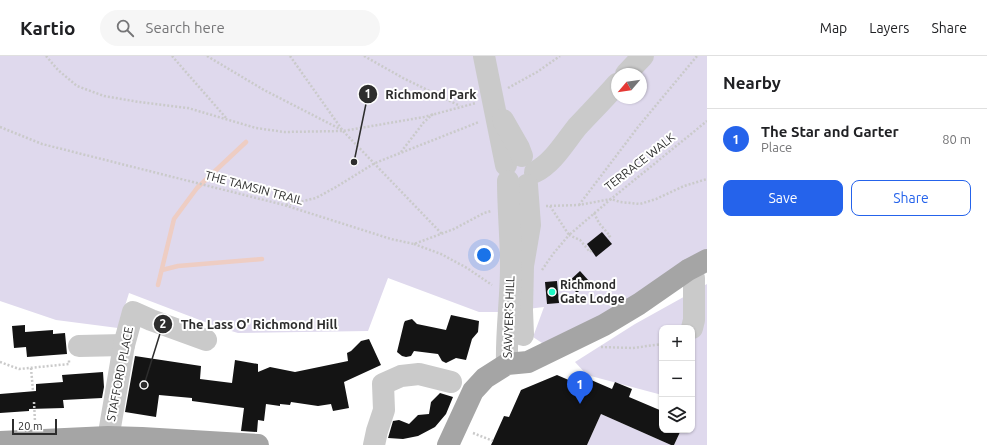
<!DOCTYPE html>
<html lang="en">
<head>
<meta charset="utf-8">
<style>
  body { margin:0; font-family:Ubuntu,sans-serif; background:#f6f6f6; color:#202124 }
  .controls { position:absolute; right:12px; bottom:12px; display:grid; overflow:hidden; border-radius:8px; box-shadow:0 1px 3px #0004 }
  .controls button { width:36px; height:36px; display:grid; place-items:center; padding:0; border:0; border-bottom:1px solid #e0e0e0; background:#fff; color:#202124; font:20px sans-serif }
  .compass { position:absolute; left:611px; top:12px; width:36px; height:36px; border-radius:50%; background:#fff; box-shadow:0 1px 3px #0004; rotate:241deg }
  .scale { position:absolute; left:12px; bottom:10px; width:45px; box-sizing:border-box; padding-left:4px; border:2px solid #2d2d2d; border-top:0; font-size:11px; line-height:14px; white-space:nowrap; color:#2d2d2d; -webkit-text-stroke:3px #fff; paint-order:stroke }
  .you { position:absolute; left:484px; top:199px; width:14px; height:14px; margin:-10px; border:3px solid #fff; border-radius:50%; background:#1a73e8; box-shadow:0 0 0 6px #1a73e833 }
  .badge { display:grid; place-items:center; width:26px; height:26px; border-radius:50%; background:#2563eb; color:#fff; font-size:13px; font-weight:700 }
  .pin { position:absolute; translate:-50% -33px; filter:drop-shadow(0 1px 2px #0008) }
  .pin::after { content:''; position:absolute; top:21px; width:14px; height:12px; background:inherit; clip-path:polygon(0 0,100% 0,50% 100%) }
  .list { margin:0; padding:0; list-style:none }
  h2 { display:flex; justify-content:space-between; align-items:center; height:52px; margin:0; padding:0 16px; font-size:17px }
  h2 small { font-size:13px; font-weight:400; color:#757577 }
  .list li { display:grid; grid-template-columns:26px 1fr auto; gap:12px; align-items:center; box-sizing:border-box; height:60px; padding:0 16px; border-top:1px solid #e0e0e0 }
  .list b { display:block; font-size:15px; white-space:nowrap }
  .list p { margin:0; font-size:13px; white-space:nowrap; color:#757577 }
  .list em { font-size:13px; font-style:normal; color:#757577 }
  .actions { display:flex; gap:8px; padding:12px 16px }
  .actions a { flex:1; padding:9px 0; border:1px solid #2563eb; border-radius:8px; text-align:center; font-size:14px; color:#2563eb }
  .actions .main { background:#2563eb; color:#fff }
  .icon { flex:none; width:22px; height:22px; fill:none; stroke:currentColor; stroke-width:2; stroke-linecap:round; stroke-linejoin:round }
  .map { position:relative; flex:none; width:707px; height:389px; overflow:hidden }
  header { display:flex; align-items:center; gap:24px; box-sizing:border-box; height:56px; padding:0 20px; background:#fff; border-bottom:1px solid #e0e0e0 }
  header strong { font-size:19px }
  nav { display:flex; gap:22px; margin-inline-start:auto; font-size:14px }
  .search { width:280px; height:36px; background:#f6f6f6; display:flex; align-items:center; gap:10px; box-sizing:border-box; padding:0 14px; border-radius:22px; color:#757577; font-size:15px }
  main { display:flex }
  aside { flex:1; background:#fff }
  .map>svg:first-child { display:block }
  .green { fill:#dfd9ed; fill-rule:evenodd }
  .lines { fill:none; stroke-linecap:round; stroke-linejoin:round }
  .stream { stroke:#eecdc3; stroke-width:4.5 }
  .building { fill:#141414 }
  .path { stroke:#cacaca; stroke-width:2.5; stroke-dasharray:2 2; stroke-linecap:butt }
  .minor { stroke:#cacaca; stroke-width:22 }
  .major { stroke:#a5a5a5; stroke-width:22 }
  .poi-dot { fill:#1ef6c4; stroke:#fff; stroke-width:1.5 }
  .labels { text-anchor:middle; stroke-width:4; stroke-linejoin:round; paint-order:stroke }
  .street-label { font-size:12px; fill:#2d2d2d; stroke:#fff }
  .poi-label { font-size:12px; font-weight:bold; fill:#2d2d2d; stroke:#fff; text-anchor:start }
  .leader { fill:none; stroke:#2d2d2d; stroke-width:1.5 }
  .callout-dot { fill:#2d2d2d; stroke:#fff; stroke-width:1.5 }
  .mark-label { font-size:12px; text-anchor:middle; font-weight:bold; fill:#fff }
  .callout-label { font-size:13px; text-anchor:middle; font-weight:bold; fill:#2d2d2d; stroke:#fff; stroke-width:4; stroke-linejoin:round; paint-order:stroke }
</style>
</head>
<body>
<header>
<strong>Kartio</strong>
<div class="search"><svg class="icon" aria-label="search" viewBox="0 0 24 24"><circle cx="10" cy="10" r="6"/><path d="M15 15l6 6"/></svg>Search here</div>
<nav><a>Map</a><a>Layers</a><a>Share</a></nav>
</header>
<main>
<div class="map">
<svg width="707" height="389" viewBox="0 0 707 389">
  <rect width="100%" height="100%" fill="#fff"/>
  <g class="green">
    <path d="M0 0H707V195L630 246 545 289 533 281 544 251 502 256H479L388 222 368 275 238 277 218 271 129 237 118 272 56 264 0 245ZM617 18H641V42H617Z"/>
    <polygon points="707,228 707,389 674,389 681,374 692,374 692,272 662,272 662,339 587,319 575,306 635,268"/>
    <polygon points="601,358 671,389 587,389"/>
  </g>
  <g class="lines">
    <g class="stream">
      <polyline points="162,214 178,210 262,203"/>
      <polyline points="158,229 174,163 197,132 246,86"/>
    </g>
  </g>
  <g class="building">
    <polygon points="602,176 612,188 596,201 587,188"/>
    <polygon points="580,215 589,225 577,237 567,227"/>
    <polygon points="557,225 559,247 547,248 545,226"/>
    <polygon points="451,259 479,265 478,276 472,283 466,304 456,302 446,307 442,305 438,298 414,295 411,300 406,301 402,300 397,296 404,267 405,265 412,263 417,268 446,274"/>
    <polygon points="25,269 25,276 53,274 53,278 65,277 67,298 27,301 26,291 14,292 12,270"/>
    <polygon points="369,283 381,309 344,326 349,352 333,355 331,348 318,350 291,346 290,349 280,348 280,350 266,348 264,365 258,364 257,376 241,375 244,352 192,345 192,342 159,339 156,361 125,356 135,300 201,310 200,323 232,327 235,304 258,308 258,316 270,311 295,316 348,305 347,297 351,295 361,285"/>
    <polygon points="103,316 104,331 102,342 63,344 64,352 29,353 29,355 0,357 0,338 36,335 36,328 63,326 62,319"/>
    <polygon points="575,317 612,333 615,326 632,333 629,341 662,355 662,374 681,374 674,389 671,389 601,358 587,389 491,389 504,360 509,361 521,334 557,319 571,325"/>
    <polygon points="440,337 453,341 446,358 435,371 418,380 403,383 388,382 393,365 399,364 409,368 418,359 429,358 431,346"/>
  </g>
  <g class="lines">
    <g class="path">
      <polyline points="46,0 58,14 77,30 104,40 139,46 188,52 256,72 284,76 343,75 424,61 476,47"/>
      <polyline points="172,0 227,63"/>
      <polyline points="207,0 264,34 342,74"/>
      <polyline points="290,0 343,75 442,178"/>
      <polyline points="364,0 403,22 460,50"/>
      <polyline points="508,32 537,16 560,0"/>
      <polyline points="0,71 42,88 284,149 391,183 414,188 454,173 484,157 491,155"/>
      <polyline points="401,96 424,66 433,58"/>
      <polyline points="286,149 316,142 336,131 375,107 479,66"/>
      <polyline points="579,149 638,71 697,0"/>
      <polyline points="546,150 579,149 611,143 707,65"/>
      <polyline points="550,150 569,179 611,143 620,146 640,148 656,143 684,130 707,123"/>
      <polyline points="594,157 599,167 610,180 607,182"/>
      <polyline points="414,188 441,198 467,212 492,229"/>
      <polyline points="542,214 553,198 569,179 580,184 590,196 592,194"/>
      <polyline points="601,291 633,292 662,288"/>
      <polyline points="0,306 19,313 69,308 69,304"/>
      <polyline points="31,312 33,335"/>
      <polyline points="34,346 35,366"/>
      <polyline points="473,377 493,385"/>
    </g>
    <g class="minor">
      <polyline points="484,0 506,109"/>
      <polyline points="626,18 643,0"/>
      <polyline points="503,64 519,92 522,100"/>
      <path d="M535 116C553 107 565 86 577 71 590 57 604 43 617 28"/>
      <polyline points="688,214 694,222 694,264 692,272"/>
      <polyline points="523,279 522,254 523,210 530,169 527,129"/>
      <polyline points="79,290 124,289"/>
      <path d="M507 308C506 276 511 243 511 210 511 182 508 153 508 125"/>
      <polyline points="107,389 124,289 133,256 151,264 206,284"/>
      <polyline points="374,389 377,375 384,354 383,328 401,320 419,318 451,326"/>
    </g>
    <g class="major">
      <polyline points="0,386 108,381 142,382 258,389"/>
      <polyline points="448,389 473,335 485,322 507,308 528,306 604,269 639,248 688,214 707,204"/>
    </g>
  </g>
  <circle class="poi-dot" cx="552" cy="236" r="4"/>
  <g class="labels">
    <g class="street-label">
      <text transform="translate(640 106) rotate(-38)" y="4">TERRACE WALK</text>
      <text transform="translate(254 132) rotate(15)" y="4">THE TAMSIN TRAIL</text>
      <text transform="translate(509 261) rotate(-88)" y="4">SAWYER'S HILL</text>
      <text transform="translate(120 318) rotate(-79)" y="4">STAFFORD PLACE</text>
    </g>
    <g class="poi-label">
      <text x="560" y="233">Richmond<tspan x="560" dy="14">Gate Lodge</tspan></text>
    </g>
  </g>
  <path class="leader" d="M354 106L368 38M144 329L163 268"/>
  <g class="callout-dot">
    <circle cx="354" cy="106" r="4"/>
    <circle cx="144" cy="329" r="4"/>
    <circle cx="368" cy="38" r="10"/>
    <circle cx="163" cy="268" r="10"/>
  </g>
  <g class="mark-label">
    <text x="368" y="42">1</text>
    <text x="163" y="272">2</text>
  </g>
  <g class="callout-label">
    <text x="431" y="43">Richmond Park</text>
    <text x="259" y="273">The Lass O' Richmond Hill</text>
  </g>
</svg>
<div class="controls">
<button>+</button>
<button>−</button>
<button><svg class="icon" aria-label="layers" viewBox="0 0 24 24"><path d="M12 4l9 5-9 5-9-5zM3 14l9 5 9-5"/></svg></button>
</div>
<svg class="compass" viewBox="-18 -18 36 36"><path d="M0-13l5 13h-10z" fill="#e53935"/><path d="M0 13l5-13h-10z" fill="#757577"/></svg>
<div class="scale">20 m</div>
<div class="you"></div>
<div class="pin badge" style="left:580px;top:348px">1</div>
</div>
<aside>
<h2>Nearby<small></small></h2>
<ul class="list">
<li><span class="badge">1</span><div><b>The Star and Garter</b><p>Place</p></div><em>80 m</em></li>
</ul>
<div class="actions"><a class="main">Save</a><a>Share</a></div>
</aside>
</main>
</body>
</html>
